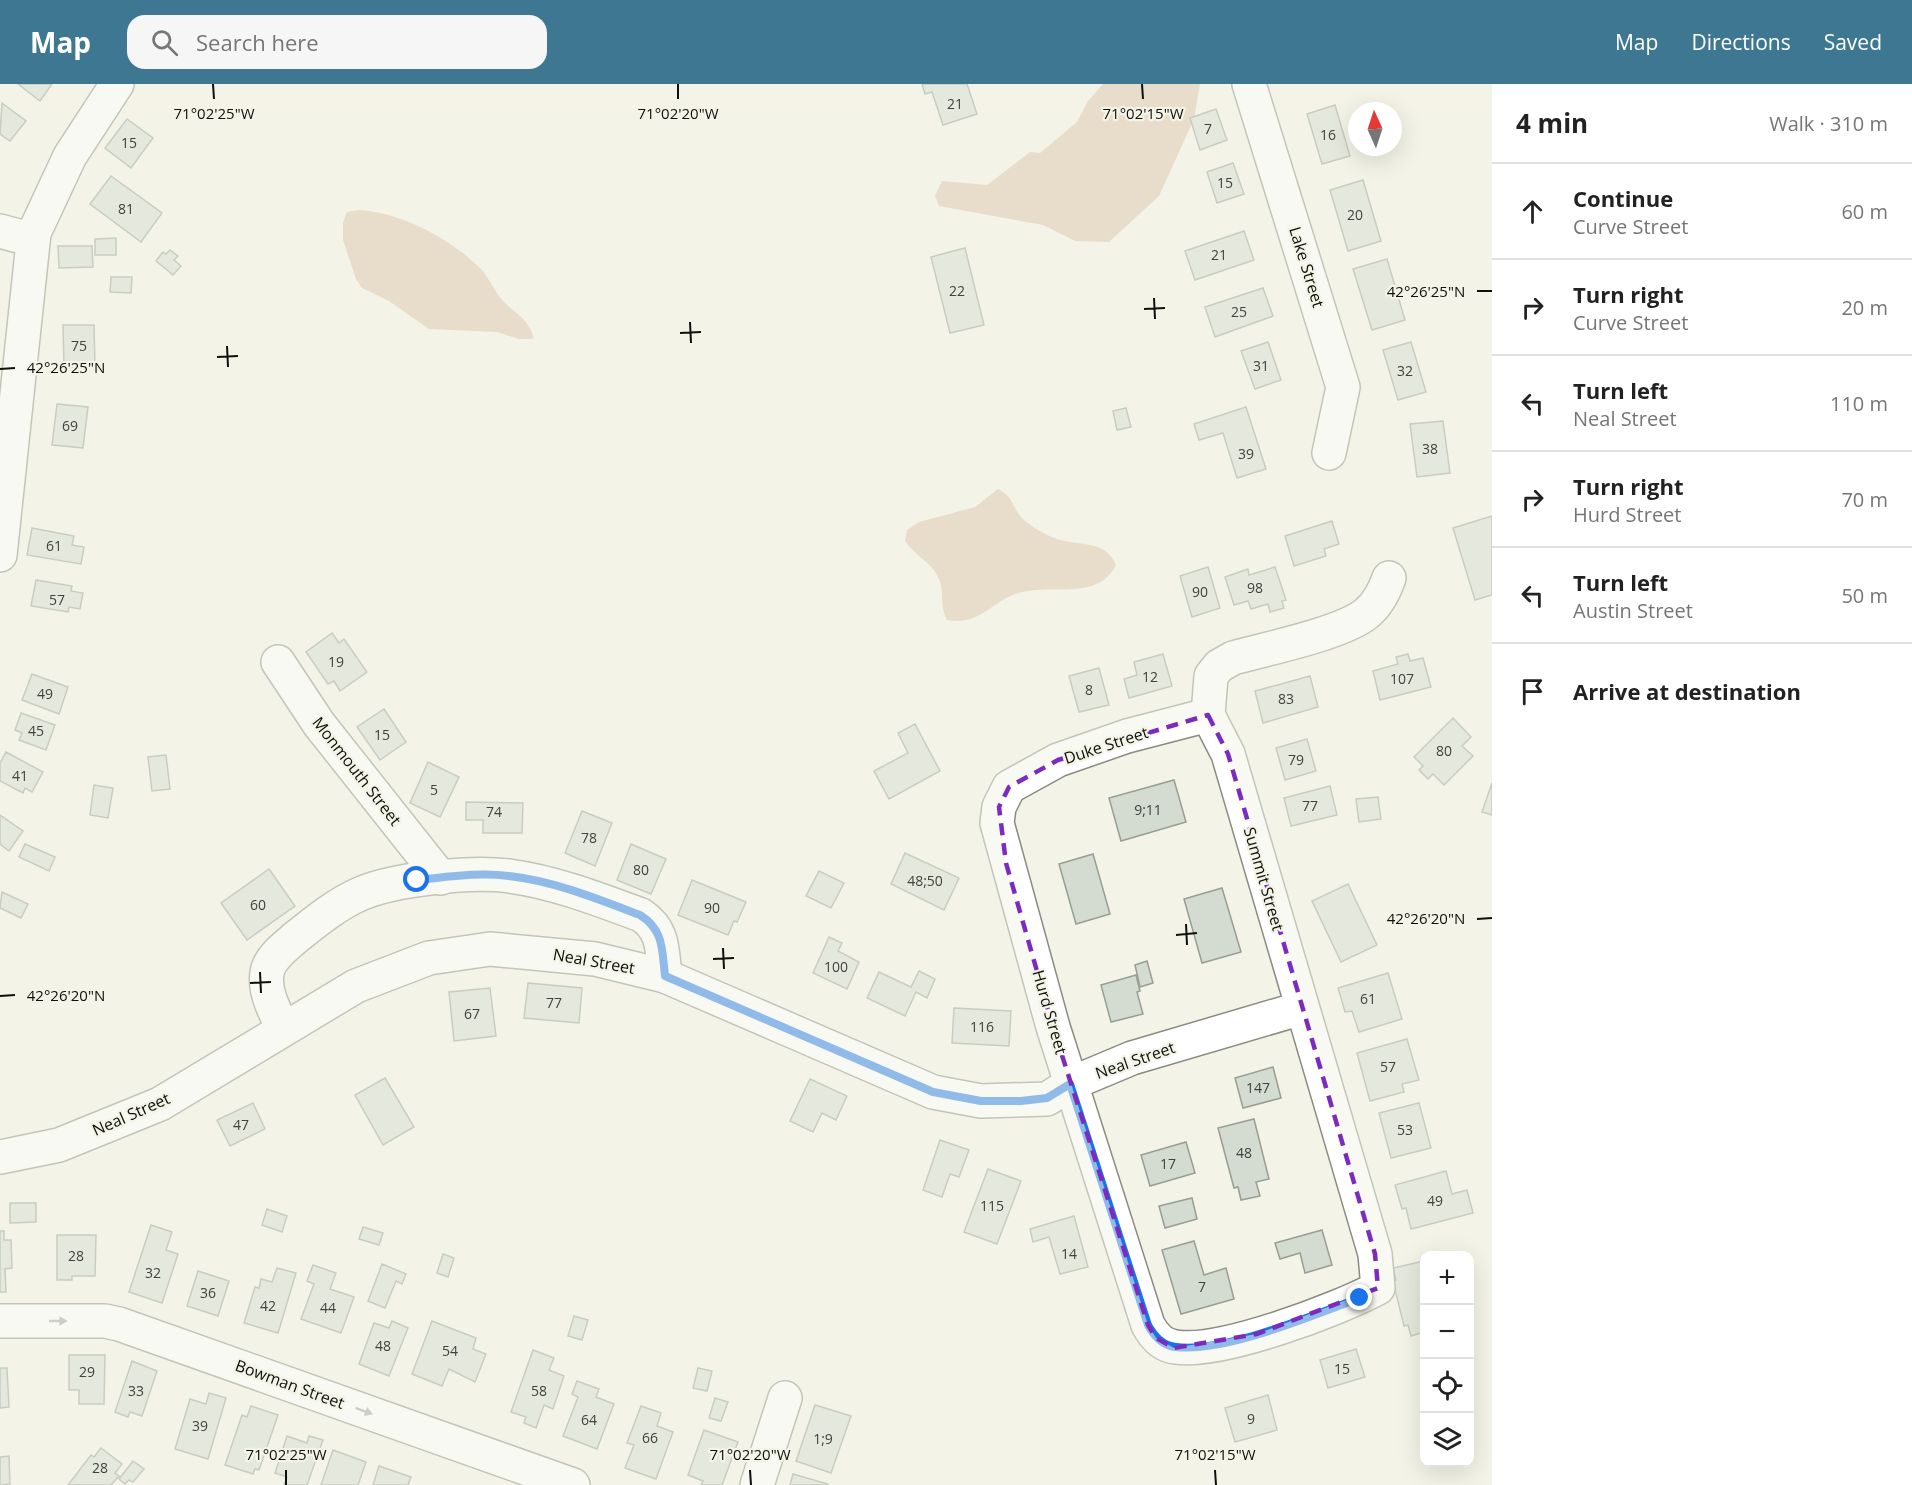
<!DOCTYPE html>
<html lang="en">
<head>
<meta charset="utf-8">
<style>
  body { margin:0; font-family:"Open Sans",sans-serif; background:#f6f6f6; color:#222 }
  .controls { position:absolute; right:18px; bottom:18px; display:grid; overflow:hidden; border-radius:12px; box-shadow:0 6px 24px #0002 }
  .controls button { width:54px; height:54px; display:grid; place-items:center; padding:0; border:0; border-bottom:2px solid #e0e0e0; background:#fff; color:#222; font:30px sans-serif }
  .compass { position:absolute; left:1348px; top:18px; width:54px; height:54px; border-radius:50%; background:#fff; box-shadow:0 6px 24px #0002; rotate:357deg }
  .stop { position:absolute; width:18px; height:18px; margin:-14px; border:4px solid #1a73e8; border-radius:50%; background:#fff }
  .stop.end { background:#1a73e8; border-color:#fff; box-shadow:0 2px 6px #0008 }
  .list { margin:0; padding:0; list-style:none }
  h2 { display:flex; justify-content:space-between; align-items:center; height:78px; margin:0; padding:0 24px; font-size:26px }
  h2 small { font-size:20px; font-weight:400; color:#767676 }
  .list li { display:grid; grid-template-columns:39px 1fr auto; gap:18px; align-items:center; box-sizing:border-box; height:96px; padding:0 24px; border-top:2px solid #e0e0e0 }
  .list b { display:block; font-size:22px; white-space:nowrap }
  .list p { margin:0; font-size:20px; white-space:nowrap; color:#767676 }
  .list em { font-size:20px; font-style:normal; color:#767676 }
  .icon { flex:none; width:33px; height:33px; fill:none; stroke:currentColor; stroke-width:2; stroke-linecap:round; stroke-linejoin:round }
  .map { position:relative; flex:none; width:1492px; height:1401px; overflow:hidden }
  header { display:flex; align-items:center; gap:36px; box-sizing:border-box; height:84px; padding:0 30px; background:#3e7791; color:#fff }
  header strong { font-size:28px }
  nav { display:flex; gap:33px; margin-inline-start:auto; font-size:21px }
  .search { width:420px; height:54px; background:#f6f6f6; display:flex; align-items:center; gap:15px; box-sizing:border-box; padding:0 21px; border-radius:18px; color:#767676; font-size:22px }
  main { display:flex }
  aside { flex:1; background:#fff }
  .map>svg:first-child { display:block }
  .green { fill:#dbc0a9 }
  .building { fill:#d4dbd0; stroke:#979e93; stroke-width:1.5 }
  .lines { fill:none; stroke-linecap:round; stroke-linejoin:round }
  .minor-casing { stroke:#8b8c80; stroke-width:36 }
  .tertiary-casing { stroke:#8b8c80; stroke-width:36 }
  .minor { stroke:#fff; stroke-width:33 }
  .tertiary { stroke:#fff; stroke-width:33 }
  .oneway { fill:#9f9f9d }
  .route { stroke:#1a73e8; stroke-width:8 }
  .marked { fill:none; stroke:#7b2cbf; stroke-width:4.5; stroke-dasharray:12 8; stroke-linejoin:round }
  .ticks { fill:none; stroke:#0f0f0b; stroke-width:2 }
  .labels { text-anchor:middle; stroke-width:4.5; stroke-linejoin:round; paint-order:stroke }
  .number-label { font-size:14px; fill:#40423c }
  .street-label { font-size:16px; fill:#0f0f0b; stroke:#f3f4e7 }
  .ticks-label { font-size:15px; text-anchor:middle; fill:#0f0f0b; stroke:#f3f4e7; stroke-width:4.5; stroke-linejoin:round; paint-order:stroke }
</style>
</head>
<body>
<header>
<strong>Map</strong>
<div class="search"><svg class="icon" aria-label="search" viewBox="0 0 24 24"><circle cx="10" cy="10" r="6"/><path d="M15 15l6 6"/></svg>Search here</div>
<nav><a>Map</a><a>Directions</a><a>Saved</a></nav>
</header>
<main>
<div class="map">
<svg width="1492" height="1401" viewBox="0 0 1492 1401">
  <rect width="100%" height="100%" fill="#f3f4e7"/>
  <g class="green">
    <polygon points="1103,0 1200,0 1194,35 1159,112 1109,158 1075,157 1043,141 939,122 935,112 942,97 987,101 1030,68 1040,69 1077,38 1088,17"/>
    <path d="M359 126C401 128 453 156 482 186 490 196 495 208 503 217 517 231 529 235 534 255H519L497 248 429 245 389 217 362 204 356 195 343 156V139L347 128Z"/>
    <path d="M998 405C1014 412 1012 425 1024 436 1032 443 1043 449 1052 453 1076 464 1104 453 1116 481 1097 518 1052 499 1019 509 990 517 982 542 947 536 939 522 945 509 939 495 932 478 915 472 905 457L907 446 919 438 975 423Z"/>
  </g>
  <g class="building">
    <polygon points="18,0 52,0 40,17"/>
    <polygon points="922,0 967,0 977,30 943,41 932,8 925,10"/>
    <polygon points="2,19 26,37 10,57 0,50"/>
    <polygon points="1335,21 1350,72 1322,80 1307,30"/>
    <polygon points="1216,25 1227,56 1200,66 1190,34"/>
    <polygon points="127,35 153,54 131,84 105,64"/>
    <polygon points="1233,79 1244,110 1217,119 1207,88"/>
    <polygon points="111,92 162,129 141,158 90,120"/>
    <polygon points="1363,96 1381,157 1348,167 1330,106"/>
    <polygon points="1244,147 1254,176 1195,196 1185,167"/>
    <polygon points="116,154 116,171 95,171 95,155"/>
    <polygon points="58,162 92,162 93,183 59,184"/>
    <polygon points="965,164 984,241 950,249 931,173"/>
    <polygon points="170,166 178,172 174,176 181,182 173,191 156,177 163,168 166,170"/>
    <polygon points="1387,175 1405,236 1372,246 1353,185"/>
    <polygon points="111,193 132,193 131,209 110,208"/>
    <polygon points="1263,204 1273,232 1215,253 1205,223"/>
    <polygon points="63,241 94,241 95,283 64,284"/>
    <polygon points="1268,258 1281,296 1255,305 1241,267"/>
    <polygon points="1411,258 1426,308 1398,316 1383,266"/>
    <polygon points="57,320 88,323 83,364 52,361"/>
    <polygon points="1246,323 1266,385 1237,394 1223,349 1199,356 1194,340"/>
    <polygon points="1126,324 1131,343 1117,346 1113,327"/>
    <polygon points="1443,337 1450,389 1417,393 1410,340"/>
    <polygon points="1492,432 1492,511 1475,516 1453,444"/>
    <polygon points="1332,437 1339,460 1324,465 1326,472 1294,482 1285,452"/>
    <polygon points="32,444 74,452 72,461 84,463 81,480 27,471"/>
    <polygon points="1208,483 1220,524 1192,533 1180,492"/>
    <polygon points="1275,483 1286,516 1282,517 1284,524 1270,528 1268,520 1251,525 1248,517 1234,521 1225,493 1248,485 1249,491"/>
    <polygon points="36,496 72,502 71,507 83,509 80,525 69,523 68,528 31,522"/>
    <polygon points="332,549 339,559 344,555 367,588 340,607 334,597 328,600 306,568"/>
    <polygon points="1163,570 1172,602 1129,614 1124,595 1137,591 1134,578"/>
    <polygon points="1408,570 1410,577 1423,574 1431,603 1380,616 1373,587 1398,580 1396,573"/>
    <polygon points="1099,584 1109,621 1079,628 1069,592"/>
    <polygon points="32,590 68,603 59,630 22,616"/>
    <polygon points="1310,592 1318,623 1263,639 1255,607"/>
    <polygon points="384,625 406,658 380,676 357,643"/>
    <polygon points="21,629 55,641 46,666 19,656 22,649 15,646"/>
    <polygon points="1453,634 1471,653 1462,662 1473,672 1444,701 1433,690 1428,695 1419,686 1423,682 1414,673"/>
    <polygon points="915,640 940,687 889,715 874,687 908,669 898,649"/>
    <polygon points="1307,655 1316,687 1285,696 1276,664"/>
    <polygon points="6,668 43,688 32,708 25,704 23,709 0,697 0,679"/>
    <polygon points="166,671 170,705 152,707 148,673"/>
    <polygon points="428,678 459,693 440,733 410,719"/>
    <polygon points="1174,696 1186,738 1121,757 1109,714"/>
    <polygon points="1492,699 1492,731 1482,728"/>
    <polygon points="94,701 113,704 108,734 90,731"/>
    <polygon points="1330,702 1337,731 1291,742 1284,714"/>
    <polygon points="1378,713 1381,735 1359,738 1356,715"/>
    <polygon points="466,718 523,719 522,749 483,749 483,736 466,736"/>
    <polygon points="582,727 612,739 595,782 565,769"/>
    <polygon points="0,731 23,747 9,767 0,760"/>
    <polygon points="25,760 55,773 49,787 19,773"/>
    <polygon points="631,760 666,775 651,810 617,796"/>
    <polygon points="905,769 959,794 944,826 891,800"/>
    <polygon points="1093,770 1110,830 1076,840 1059,780"/>
    <polygon points="269,785 295,822 247,856 221,819"/>
    <polygon points="819,787 844,799 831,824 806,812"/>
    <polygon points="692,796 746,818 737,838 734,837 728,851 678,831"/>
    <polygon points="1348,800 1377,861 1341,878 1312,817"/>
    <polygon points="1222,804 1241,868 1202,879 1184,815"/>
    <polygon points="2,808 28,820 21,834 0,824"/>
    <polygon points="829,853 842,859 838,867 859,878 847,905 813,889"/>
    <polygon points="1147,877 1153,899 1140,903 1135,881"/>
    <polygon points="919,887 935,895 927,914 916,908 905,932 867,914 879,888 911,903"/>
    <polygon points="1388,889 1402,935 1359,948 1352,927 1345,928 1338,904"/>
    <polygon points="1136,891 1140,907 1137,908 1143,930 1111,938 1101,901"/>
    <polygon points="528,899 582,904 579,939 524,934"/>
    <polygon points="490,904 496,952 454,957 449,908"/>
    <polygon points="954,924 1011,927 1009,962 952,959"/>
    <polygon points="1407,955 1419,996 1402,1000 1404,1008 1370,1017 1357,969"/>
    <polygon points="1273,983 1281,1014 1243,1024 1235,994"/>
    <polygon points="385,994 414,1043 383,1061 355,1011"/>
    <polygon points="810,995 847,1012 836,1036 822,1029 813,1048 790,1037"/>
    <polygon points="253,1019 265,1045 230,1062 217,1036"/>
    <polygon points="1419,1019 1431,1064 1391,1074 1379,1029"/>
    <polygon points="1254,1035 1269,1095 1256,1098 1260,1112 1241,1116 1238,1103 1234,1104 1218,1044"/>
    <polygon points="940,1056 969,1066 959,1093 950,1090 942,1113 923,1106"/>
    <polygon points="1186,1058 1195,1089 1150,1102 1141,1071"/>
    <polygon points="988,1085 1021,1097 997,1160 964,1148"/>
    <polygon points="1446,1087 1452,1110 1467,1106 1473,1129 1411,1145 1406,1124 1402,1125 1395,1101"/>
    <polygon points="1192,1114 1197,1135 1165,1144 1159,1122"/>
    <polygon points="10,1119 36,1119 36,1138 10,1139"/>
    <polygon points="267,1125 287,1132 282,1148 262,1141"/>
    <polygon points="1074,1132 1088,1183 1060,1190 1049,1153 1033,1158 1030,1145"/>
    <polygon points="151,1141 172,1148 166,1166 178,1170 162,1219 129,1208"/>
    <polygon points="363,1143 383,1149 379,1161 359,1155"/>
    <polygon points="1322,1146 1332,1181 1305,1189 1300,1169 1280,1175 1275,1159"/>
    <polygon points="0,1147 4,1147 4,1156 11,1156 12,1184 5,1185 6,1208 0,1208"/>
    <polygon points="57,1151 96,1151 95,1192 72,1192 72,1196 57,1196"/>
    <polygon points="1194,1157 1204,1191 1226,1184 1234,1215 1181,1230 1162,1166"/>
    <polygon points="443,1170 454,1174 448,1193 437,1189"/>
    <polygon points="1424,1177 1424,1248 1411,1252 1408,1241 1404,1242 1393,1197 1396,1196 1393,1184"/>
    <polygon points="382,1180 406,1190 402,1200 396,1197 385,1224 368,1217"/>
    <polygon points="313,1181 336,1189 330,1205 354,1213 341,1249 301,1235 314,1200 307,1197"/>
    <polygon points="277,1184 296,1189 278,1249 244,1239 255,1203 259,1204 261,1195 272,1198"/>
    <polygon points="198,1187 229,1197 218,1232 187,1222"/>
    <polygon points="574,1232 588,1236 582,1256 568,1252"/>
    <polygon points="392,1237 408,1244 389,1292 359,1280 374,1239 389,1244"/>
    <polygon points="432,1237 476,1254 473,1265 486,1270 475,1298 449,1285 442,1302 412,1290"/>
    <polygon points="1356,1265 1365,1293 1328,1304 1320,1276"/>
    <polygon points="533,1266 554,1274 549,1286 564,1292 553,1325 544,1321 536,1344 524,1339 526,1333 511,1328"/>
    <polygon points="69,1271 105,1271 104,1320 79,1320 79,1306 69,1306"/>
    <polygon points="132,1277 157,1287 142,1332 130,1328 128,1333 115,1328"/>
    <polygon points="0,1284 7,1284 9,1323 0,1324"/>
    <polygon points="698,1284 712,1287 707,1307 693,1304"/>
    <polygon points="577,1297 599,1305 596,1313 614,1320 597,1365 563,1352 578,1313 572,1310"/>
    <polygon points="209,1309 226,1314 208,1375 175,1365 190,1315 206,1320"/>
    <polygon points="1268,1311 1277,1346 1235,1358 1225,1324"/>
    <polygon points="715,1314 728,1318 721,1337 709,1334"/>
    <polygon points="815,1321 851,1332 831,1389 796,1377"/>
    <polygon points="251,1322 278,1331 259,1386 255,1385 253,1390 225,1381 242,1331 247,1333"/>
    <polygon points="641,1322 661,1329 657,1342 673,1348 656,1395 625,1384 634,1361 627,1359"/>
    <polygon points="704,1346 738,1358 722,1401 701,1401 703,1397 688,1391"/>
    <polygon points="287,1352 307,1359 309,1352 323,1356 307,1401 284,1401 287,1393 275,1389"/>
    <polygon points="101,1364 122,1380 115,1389 119,1392 111,1401 68,1401 91,1371 94,1373"/>
    <polygon points="333,1366 366,1378 358,1401 321,1401"/>
    <polygon points="9,1372 10,1400 0,1401 0,1373"/>
    <polygon points="133,1377 144,1385 133,1398 129,1396 125,1400 119,1395"/>
    <polygon points="379,1382 411,1393 408,1401 373,1401"/>
    <polygon points="793,1390 828,1400 827,1401 790,1401"/>
  </g>
  <g class="lines">
    <g class="minor-casing">
      <g id="minor">
        <polyline points="1249,0 1343,303 1329,369"/>
        <polyline points="0,147 33,156"/>
        <polyline points="278,578 319,640 441,794"/>
        <path d="M1208 631 1127 652 1058 676 1009 703 999 723 997 739 1053 943 1148 1241C1154 1252 1163 1262 1176 1263 1220 1270 1337 1226 1378 1204L1375 1170 1228 670 1208 631 1211 592 1219 582 1233 574C1265 565 1344 549 1367 529 1378 520 1384 508 1389 494"/>
        <path d="M283 945C275 927 264 909 267 889 269 874 285 863 295 854 315 838 337 820 360 810 394 795 472 787 509 792 554 798 598 815 641 831 664 846 662 866 665 892"/>
        <polyline points="0,1073 59,1061 160,1020 356,902 429,874 490,865 595,875 665,892 933,1008 981,1017 1047,1015 1070,1000 1132,974 1302,924"/>
        <polyline points="757,1401 785,1314"/>
      </g>
    </g>
    <g class="tertiary-casing">
      <g id="tertiary">
        <polyline points="0,471 34,149 70,72 117,0"/>
        <polyline points="0,1237 105,1237 119,1240 573,1401"/>
      </g>
    </g>
    <use href="#minor" class="minor"/>
    <use href="#tertiary" class="tertiary"/>
  </g>
  <defs><path id="oneway-solid" d="M-6-.8H1V-3.2L6.5 0L1 3.2V.8H-6Z" transform="scale(1.5)"/></defs>
  <g class="oneway">
    <use href="#oneway-solid" transform="translate(58 1237)"/>
    <use href="#oneway-solid" transform="translate(364 1327) rotate(20)"/>
  </g>
  <g class="lines">
    <path class="route" d="M417 796C448 793 478 788 509 792 554 797 598 815 640 831 664 846 662 866 665 892L933 1008 981 1017H1021L1047 1014 1070 1000 1148 1241C1154 1252 1163 1262 1176 1263 1225 1269 1313 1231 1360 1214"/>
  </g>
  <path d="M0 0H1492V1401H0ZM1208 631 1228 670 1375 1170 1378 1204 1257 1250 1174 1264 1156 1254 1148 1241 1053 943 1006 779 999 723 1009 703 1058 676Z" fill="#f3f4e7" fill-opacity=".55" fill-rule="evenodd"/>
  <path class="marked" d="M1208 631 1228 670 1375 1170 1378 1204 1257 1250 1174 1264 1156 1254 1148 1241 1053 943 1006 779 999 723 1009 703 1058 676Z"/>
  <path class="ticks" d="M213 0 214 15M678 0V15M1142 0 1143 15M1477 207H1492M1154 214 1155 235M1144 225 1165 224M690 238 691 259M680 249 701 248M227 262 228 283M217 273 238 272M0 285 15 284M1477 835 1492 834M1186 840 1187 861M1176 851 1197 849M723 864 724 885M713 875 734 874M260 888 261 909M250 899 271 898M0 912 15 911M286 1386V1401M750 1386 751 1401M1215 1386 1216 1401"/>
  <g class="labels">
    <g class="number-label">
      <text x="955" y="25">21</text>
      <text x="1208" y="50">7</text>
      <text x="1328" y="56">16</text>
      <text x="129" y="64">15</text>
      <text x="1225" y="104">15</text>
      <text x="126" y="130">81</text>
      <text x="1355" y="136">20</text>
      <text x="1219" y="176">21</text>
      <text x="957" y="212">22</text>
      <text x="1239" y="233">25</text>
      <text x="79" y="267">75</text>
      <text x="1261" y="287">31</text>
      <text x="1405" y="292">32</text>
      <text x="70" y="347">69</text>
      <text x="1430" y="370">38</text>
      <text x="1246" y="375">39</text>
      <text x="54" y="467">61</text>
      <text x="1255" y="509">98</text>
      <text x="1200" y="513">90</text>
      <text x="57" y="521">57</text>
      <text x="336" y="583">19</text>
      <text x="1150" y="598">12</text>
      <text x="1402" y="600">107</text>
      <text x="1089" y="611">8</text>
      <text x="45" y="615">49</text>
      <text x="1286" y="620">83</text>
      <text x="36" y="652">45</text>
      <text x="382" y="656">15</text>
      <text x="1444" y="672">80</text>
      <text x="1296" y="681">79</text>
      <text x="20" y="697">41</text>
      <text x="434" y="711">5</text>
      <text x="1310" y="727">77</text>
      <text x="1148" y="731">9;11</text>
      <text x="494" y="733">74</text>
      <text x="589" y="759">78</text>
      <text x="641" y="791">80</text>
      <text x="925" y="802">48;50</text>
      <text x="258" y="826">60</text>
      <text x="712" y="829">90</text>
      <text x="836" y="888">100</text>
      <text x="1368" y="920">61</text>
      <text x="554" y="924">77</text>
      <text x="472" y="935">67</text>
      <text x="982" y="948">116</text>
      <text x="1388" y="988">57</text>
      <text x="1258" y="1009">147</text>
      <text x="241" y="1046">47</text>
      <text x="1405" y="1051">53</text>
      <text x="1244" y="1074">48</text>
      <text x="1168" y="1085">17</text>
      <text x="1435" y="1122">49</text>
      <text x="992" y="1127">115</text>
      <text x="1069" y="1175">14</text>
      <text x="76" y="1177">28</text>
      <text x="153" y="1194">32</text>
      <text x="1202" y="1208">7</text>
      <text x="208" y="1214">36</text>
      <text x="268" y="1227">42</text>
      <text x="328" y="1229">44</text>
      <text x="383" y="1267">48</text>
      <text x="450" y="1272">54</text>
      <text x="1342" y="1290">15</text>
      <text x="87" y="1293">29</text>
      <text x="136" y="1312">33</text>
      <text x="539" y="1312">58</text>
      <text x="1251" y="1340">9</text>
      <text x="589" y="1341">64</text>
      <text x="200" y="1347">39</text>
      <text x="650" y="1359">66</text>
      <text x="823" y="1360">1;9</text>
      <text x="100" y="1389">28</text>
    </g>
    <g class="street-label">
      <text transform="translate(1307 183) rotate(73)" y="6">Lake Street</text>
      <text transform="translate(1106 661) rotate(-18)" y="6">Duke Street</text>
      <text transform="translate(357 687) rotate(52)" y="6">Monmouth Street</text>
      <text transform="translate(1264 795) rotate(74)" y="6">Summit Street</text>
      <text transform="translate(594 877) rotate(10)" y="6">Neal Street</text>
      <text transform="translate(1050 928) rotate(74)" y="6">Hurd Street</text>
      <text transform="translate(1135 976) rotate(-19)" y="6">Neal Street</text>
      <text transform="translate(131 1030) rotate(-24)" y="6">Neal Street</text>
      <text transform="translate(290 1300) rotate(20)" y="6">Bowman Street</text>
    </g>
  </g>
  <g class="ticks-label">
    <text x="214" y="35">71°02'25"W</text>
    <text x="678" y="35">71°02'20"W</text>
    <text x="1143" y="35">71°02'15"W</text>
    <text x="1426" y="213">42°26'25"N</text>
    <text x="66" y="289">42°26'25"N</text>
    <text x="1426" y="840">42°26'20"N</text>
    <text x="66" y="917">42°26'20"N</text>
    <text x="286" y="1376">71°02'25"W</text>
    <text x="750" y="1376">71°02'20"W</text>
    <text x="1215" y="1376">71°02'15"W</text>
  </g>
</svg>
<div class="controls">
<button>+</button>
<button>−</button>
<button><svg class="icon" aria-label="locate" viewBox="0 0 24 24"><circle cx="12" cy="12" r="6"/><path d="M12 2v4M12 18v4M2 12h4M18 12h4"/></svg></button>
<button><svg class="icon" aria-label="layers" viewBox="0 0 24 24"><path d="M12 4l9 5-9 5-9-5zM3 14l9 5 9-5"/></svg></button>
</div>
<svg class="compass" viewBox="-18 -18 36 36"><path d="M0-13l5 13h-10z" fill="#e53935"/><path d="M0 13l5-13h-10z" fill="#767676"/></svg>
<div class="stop" style="left:417px;top:796px"></div>
<div class="stop end" style="left:1360px;top:1214px"></div>
</div>
<aside>
<h2>4 min<small>Walk · 310 m</small></h2>
<ul class="list">
<li><svg class="icon" aria-label="ahead" viewBox="0 0 24 24"><path d="M12 20V5M6 11l6-6 6 6"/></svg><div><b>Continue</b><p>Curve Street</p></div><em>60 m</em></li>
<li><svg class="icon" aria-label="right" viewBox="0 0 24 24"><path d="M7 20v-9h11M14 6l5 5-5 5"/></svg><div><b>Turn right</b><p>Curve Street</p></div><em>20 m</em></li>
<li><svg class="icon" aria-label="left" viewBox="0 0 24 24"><path d="M17 20v-9H6M10 6l-5 5 5 5"/></svg><div><b>Turn left</b><p>Neal Street</p></div><em>110 m</em></li>
<li><svg class="icon" aria-label="right" viewBox="0 0 24 24"><path d="M7 20v-9h11M14 6l5 5-5 5"/></svg><div><b>Turn right</b><p>Hurd Street</p></div><em>70 m</em></li>
<li><svg class="icon" aria-label="left" viewBox="0 0 24 24"><path d="M17 20v-9H6M10 6l-5 5 5 5"/></svg><div><b>Turn left</b><p>Austin Street</p></div><em>50 m</em></li>
<li><svg class="icon" aria-label="arrive" viewBox="0 0 24 24"><path d="M6 21V4h12l-3 4 3 4H6"/></svg><div><b>Arrive at destination</b></div></li>
</ul>
</aside>
</main>
</body>
</html>
